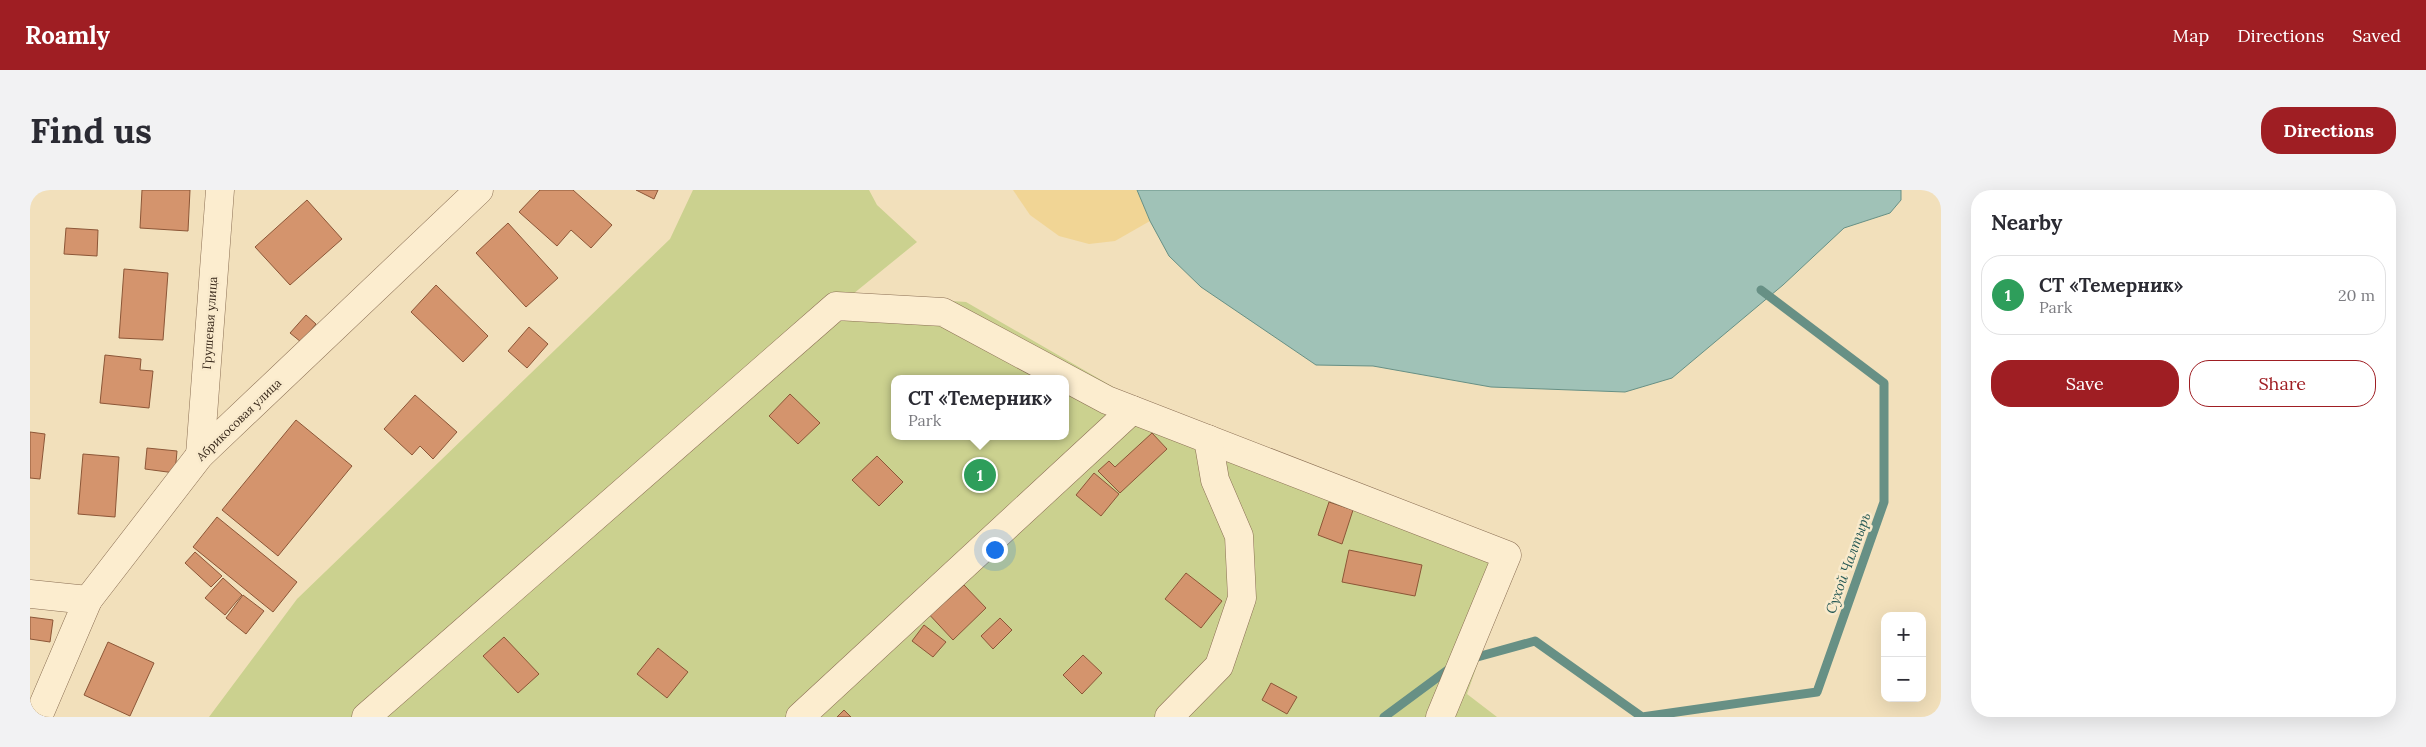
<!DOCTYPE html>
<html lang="en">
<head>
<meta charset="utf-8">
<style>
  body { margin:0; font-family:Lora,serif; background:#f2f2f3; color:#2b2b33 }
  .controls { position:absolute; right:15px; bottom:15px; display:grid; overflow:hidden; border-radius:10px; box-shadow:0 5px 20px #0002 }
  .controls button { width:45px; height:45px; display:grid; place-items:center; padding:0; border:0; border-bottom:1px solid #e1e1e2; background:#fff; color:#2b2b33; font:25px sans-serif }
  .you { position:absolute; left:964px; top:359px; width:18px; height:18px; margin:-12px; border:4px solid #fff; border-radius:50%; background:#1a73e8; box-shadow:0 0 0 8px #1a73e833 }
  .badge { display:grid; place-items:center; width:32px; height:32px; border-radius:50%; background:#9f1e23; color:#fff; font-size:16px; font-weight:700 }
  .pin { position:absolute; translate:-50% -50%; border:2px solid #fff; box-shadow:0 1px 5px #0006 }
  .popup { position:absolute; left:861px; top:185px; width:178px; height:65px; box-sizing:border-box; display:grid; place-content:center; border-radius:10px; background:#fff; filter:drop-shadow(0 1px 4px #0005); font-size:16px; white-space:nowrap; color:#7c7c81 }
  .popup b { font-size:19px; color:#2b2b33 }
  .popup::after { content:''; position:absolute; left:50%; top:100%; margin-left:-10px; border:10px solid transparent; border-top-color:#fff }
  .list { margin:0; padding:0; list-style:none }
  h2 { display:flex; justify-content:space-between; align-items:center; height:65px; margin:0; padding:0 20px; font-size:21px }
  h2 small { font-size:16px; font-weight:400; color:#7c7c81 }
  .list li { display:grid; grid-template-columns:32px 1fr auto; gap:15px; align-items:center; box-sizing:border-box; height:80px; margin:0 10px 10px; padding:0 10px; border:1px solid #e1e1e2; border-radius:20px }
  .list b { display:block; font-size:19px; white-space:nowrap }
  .list p { margin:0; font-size:16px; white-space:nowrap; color:#7c7c81 }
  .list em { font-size:16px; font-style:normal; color:#7c7c81 }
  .actions { display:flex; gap:10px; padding:15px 20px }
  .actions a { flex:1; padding:11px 0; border:1px solid #9f1e23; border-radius:20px; text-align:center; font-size:18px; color:#9f1e23 }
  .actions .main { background:#9f1e23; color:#fff }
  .map { position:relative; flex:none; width:1911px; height:527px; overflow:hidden; border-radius:20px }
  header { display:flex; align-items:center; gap:30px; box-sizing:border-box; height:70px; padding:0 25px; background:#9f1e23; color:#fff }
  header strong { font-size:24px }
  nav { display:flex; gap:28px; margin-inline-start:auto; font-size:18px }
  .intro { display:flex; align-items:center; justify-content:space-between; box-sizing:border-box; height:120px; padding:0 30px }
  h1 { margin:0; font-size:35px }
  .button { padding:12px 22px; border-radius:20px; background:#9f1e23; color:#fff; font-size:18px; font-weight:700 }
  main { display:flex; gap:30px; padding:0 30px }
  aside { flex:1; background:#fff; border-radius:20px; box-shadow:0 5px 20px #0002 }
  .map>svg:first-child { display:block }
  .green { fill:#cbd18f; fill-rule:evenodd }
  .sand { fill:#f1d595 }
  .water { fill:#a0c2b7; stroke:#679085 }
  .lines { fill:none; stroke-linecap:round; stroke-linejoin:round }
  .stream { stroke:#679085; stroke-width:9 }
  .building { fill:#d4946d; stroke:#8c5637 }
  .minor-casing { stroke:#8b6f54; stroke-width:29 }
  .minor { stroke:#fcedcf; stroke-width:28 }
  .labels { text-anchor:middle; stroke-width:5; stroke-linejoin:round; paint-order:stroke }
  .street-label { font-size:12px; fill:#38281a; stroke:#f9eacc }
  .water-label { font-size:14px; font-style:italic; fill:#285a55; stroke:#f9eacc }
</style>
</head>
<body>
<header>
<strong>Roamly</strong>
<nav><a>Map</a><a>Directions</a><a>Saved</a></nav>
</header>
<div class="intro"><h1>Find us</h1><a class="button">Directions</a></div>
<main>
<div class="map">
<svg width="1911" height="527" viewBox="0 0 1911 527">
  <rect width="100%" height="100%" fill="#f2e0bb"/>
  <path class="green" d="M663 0H839L847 15 887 52 823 104 936 112 1111 213 1488 358 1437 504 1467 527H179L267 409 640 49ZM865 189H1035V246H865Z"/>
  <polygon class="sand" points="983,0 1107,0 1120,31 1085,51 1059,54 1029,46 1000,25"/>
  <polygon class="water" points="1107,0 1871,0 1871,10 1860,23 1814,38 1753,95 1642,188 1595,202 1461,197 1343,176 1286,175 1171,97 1139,66 1120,31"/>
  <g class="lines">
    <g class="stream">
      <polyline points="1440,469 1505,451 1612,527 1787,502 1854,312 1854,193 1731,100"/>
      <polyline points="1354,527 1423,476"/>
    </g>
  </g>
  <g class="building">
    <polygon points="112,0 160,0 158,41 110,38"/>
    <polygon points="510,0 543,0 582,35 561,58 541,40 527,56 489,22"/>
    <polygon points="606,0 628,0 624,9"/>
    <polygon points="277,10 312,49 260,95 225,57"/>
    <polygon points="478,33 528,88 496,117 446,63"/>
    <polygon points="36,38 68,40 67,66 34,64"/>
    <polygon points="94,79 138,83 133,150 89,148"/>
    <polygon points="406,95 458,146 433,172 381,122"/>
    <polygon points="276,125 286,134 271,152 260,143"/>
    <polygon points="499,137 518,154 497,178 478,161"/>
    <polygon points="75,165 111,169 110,180 123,181 119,218 70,213"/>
    <polygon points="760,204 790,233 768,254 739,226"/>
    <polygon points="385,205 427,242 403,269 390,256 382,265 354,239"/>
    <polygon points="266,230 322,276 248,366 192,320"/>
    <polygon points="0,242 15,244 10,289 0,288"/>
    <polygon points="1122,243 1137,259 1090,303 1068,281 1079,271 1085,277"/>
    <polygon points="117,258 147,261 145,283 115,279"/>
    <polygon points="53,264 89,267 85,327 48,324"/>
    <polygon points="847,266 873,292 849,316 822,290"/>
    <polygon points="1064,283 1089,304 1071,326 1046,305"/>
    <polygon points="1299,312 1323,320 1312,354 1288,345"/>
    <polygon points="187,327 267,392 243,422 163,357"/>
    <polygon points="1319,360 1392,375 1385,406 1312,392"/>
    <polygon points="165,362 192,386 181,397 155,373"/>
    <polygon points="1156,383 1192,411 1171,438 1135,409"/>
    <polygon points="193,388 212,405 195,425 175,408"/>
    <polygon points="934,395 956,418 923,450 895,420 910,406 915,412"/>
    <polygon points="213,405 234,421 216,444 196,428"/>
    <polygon points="0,427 23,430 20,452 0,449"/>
    <polygon points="970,428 982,440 963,459 951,446"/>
    <polygon points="894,435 916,452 903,467 882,451"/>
    <polygon points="474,447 509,484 488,503 453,466"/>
    <polygon points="78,452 124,473 100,526 54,505"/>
    <polygon points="628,458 658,482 637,508 607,484"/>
    <polygon points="1053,465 1072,483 1052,504 1033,485"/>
    <polygon points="1241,493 1267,507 1257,524 1232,510"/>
    <polygon points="814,520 821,527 807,527"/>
  </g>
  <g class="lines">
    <g class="minor-casing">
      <g id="minor">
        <polyline points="170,265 190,0"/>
        <polyline points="0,404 58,410"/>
        <polyline points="8,527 58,410 170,265 449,0"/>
        <polyline points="336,527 806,116 913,122 1077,210 1477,365 1410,527"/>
        <polyline points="770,527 1102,220"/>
        <polyline points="1139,527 1189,476 1212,408 1209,346 1185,290 1178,249"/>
      </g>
    </g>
    <use href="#minor" class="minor"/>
  </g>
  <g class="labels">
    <g class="street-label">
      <text transform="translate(180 133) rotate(-86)" y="4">Грушевая улица</text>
      <text transform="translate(209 230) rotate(-44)" y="4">Абрикосовая улица</text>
    </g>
    <g class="water-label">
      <text transform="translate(1818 373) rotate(-70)" y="5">Сухой Чалтырь</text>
    </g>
  </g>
</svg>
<div class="controls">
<button>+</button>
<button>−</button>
</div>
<div class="you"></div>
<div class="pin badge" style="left:950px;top:285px;background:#2e9e5b">1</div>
<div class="popup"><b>СТ «Темерник»</b>Park</div>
</div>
<aside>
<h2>Nearby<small></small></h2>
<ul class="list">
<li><span class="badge" style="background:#2e9e5b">1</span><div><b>СТ «Темерник»</b><p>Park</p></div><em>20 m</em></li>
</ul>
<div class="actions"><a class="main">Save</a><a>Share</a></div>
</aside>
</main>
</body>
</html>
